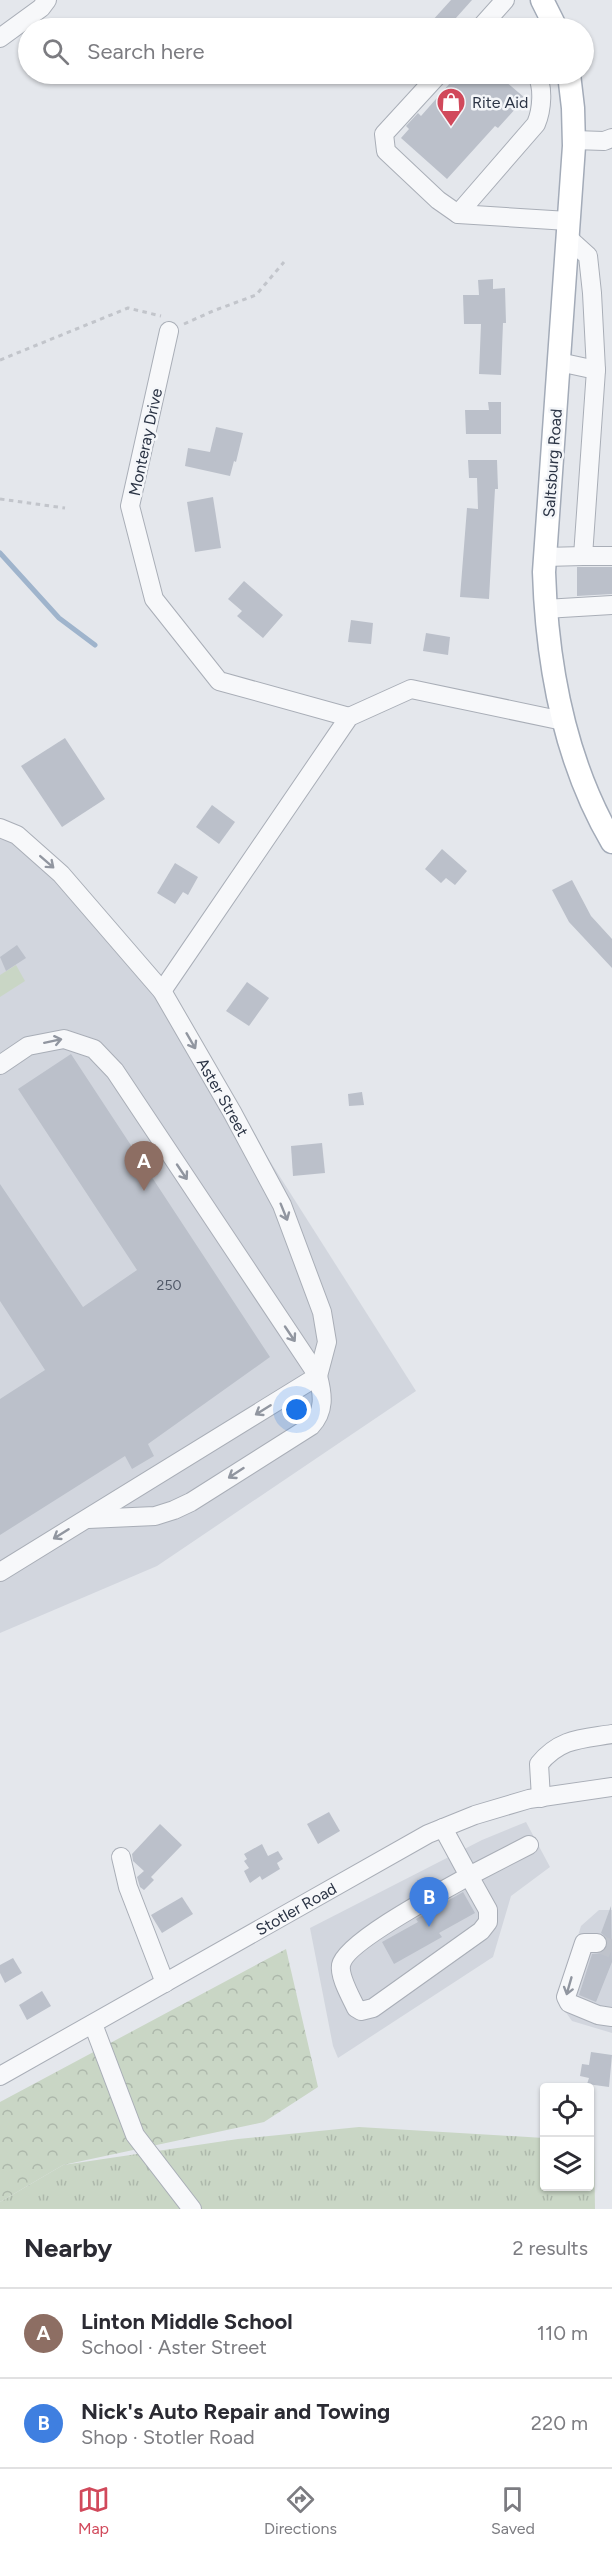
<!DOCTYPE html>
<html lang="en">
<head>
<meta charset="utf-8">
<style>
  body { margin:0; font-family:Figtree,sans-serif; background:#f7f7f7; color:#2b2b33 }
  .controls { position:absolute; right:18px; bottom:18px; display:grid; overflow:hidden; border-radius:6px; box-shadow:0 2px 4px #0004 }
  .controls button { width:54px; height:54px; display:grid; place-items:center; padding:0; border:0; border-bottom:2px solid #e1e1e2; background:#fff; color:#2b2b33; font:30px sans-serif }
  .you { position:absolute; left:297px; top:1410px; width:21px; height:21px; margin:-15px; border:4px solid #fff; border-radius:50%; background:#1a73e8; box-shadow:0 0 0 9px #1a73e833 }
  .badge { display:grid; place-items:center; width:39px; height:39px; border-radius:50%; background:#d1495b; color:#fff; font-size:20px; font-weight:700 }
  .pin { position:absolute; translate:-50% -50px; filter:drop-shadow(0 2px 3px #0008) }
  .pin::after { content:''; position:absolute; top:32px; width:21px; height:18px; background:inherit; clip-path:polygon(0 0,100% 0,50% 100%) }
  .list { margin:0; padding:0; list-style:none }
  h2 { display:flex; justify-content:space-between; align-items:center; height:78px; margin:0; padding:0 24px; font-size:26px }
  h2 small { font-size:20px; font-weight:400; color:#7c7c81 }
  .list li { display:grid; grid-template-columns:39px 1fr auto; gap:18px; align-items:center; box-sizing:border-box; height:90px; padding:0 24px; border-top:2px solid #e1e1e2 }
  .list b { display:block; font-size:22px; white-space:nowrap }
  .list p { margin:0; font-size:20px; white-space:nowrap; color:#7c7c81 }
  .list em { font-size:20px; font-style:normal; color:#7c7c81 }
  .icon { flex:none; width:33px; height:33px; fill:none; stroke:currentColor; stroke-width:2; stroke-linecap:round; stroke-linejoin:round }
  .map { position:relative; flex:none; width:612px; height:2209px; overflow:hidden }
  .search { position:absolute; background:#fff; box-shadow:0 2px 4px #0004; left:18px; right:18px; top:18px; height:66px; display:flex; align-items:center; gap:15px; box-sizing:border-box; padding:0 21px; border-radius:33px; color:#7c7c81; font-size:22px }
  .sheet { height:258px; background:#fff }
  nav { display:flex; justify-content:space-around; align-items:center; box-sizing:border-box; height:84px; border-top:2px solid #e1e1e2; background:#fff; font-size:16px; color:#7c7c81 }
  nav a { display:grid; justify-items:center; gap:3px }
  nav .on { color:#d1495b }
  .map>svg:first-child { display:block }
  .built { fill:#d2d6de }
  .grass { fill:url(#grass-tufts) }
  .forest { fill:url(#forest-crowns) }
  .pitch { fill:#c9d6c5 }
  .lines { fill:none; stroke-linecap:round; stroke-linejoin:round }
  .stream { stroke:#9fb4cc; stroke-width:5 }
  .building { fill:#bbc0ca }
  .minor-tunnel { stroke:#bfc3cb; stroke-width:18; stroke-dasharray:18 9; stroke-linecap:butt }
  .minor-casing { stroke:#a9aeb7; stroke-width:20 }
  .major-casing { stroke:#a3abb8; stroke-width:25 }
  .path { stroke:#c2c5cb; stroke-width:3; stroke-dasharray:4.5 4.5; stroke-linecap:butt }
  .minor { stroke:#f7f8fa; stroke-width:18 }
  .major { stroke:#fff; stroke-width:22 }
  .oneway { stroke:#9196a0 }
  .labels { text-anchor:middle; stroke-width:5; stroke-linejoin:round; paint-order:stroke }
  .number-label { font-size:14px; fill:#4f5766 }
  .poi-label { font-size:16px; fill:#2b3445; stroke:#f4f6f9; text-anchor:start }
  .street-label { font-size:16px; fill:#2b3445; stroke:#f4f6f9 }
</style>
</head>
<body>
<div class="map">
<svg width="612" height="2209" viewBox="0 0 612 2209">
  <defs>
    <pattern id="grass-tufts" width="24" height="20" patternUnits="userSpaceOnUse" patternTransform="scale(1.5)"><rect width="24" height="20" fill="#c9d6c5"/><path d="M3 7l-1-3M5 7V3M7 7l1-3M15 17l-1-3M17 17v-4M19 17l1-3" fill="none" stroke="#adb8ab"/></pattern>
    <pattern id="forest-crowns" width="20" height="18" patternUnits="userSpaceOnUse" patternTransform="scale(1.5)"><rect width="20" height="18" fill="#c9d6c5"/><path d="M2 6a3 3 0 1 1 6 0M12 15a3 3 0 1 1 6 0" fill="none" stroke="#adb8ab"/></pattern>
  </defs>
  <rect width="100%" height="100%" fill="#e4e7ec"/>
  <g class="built">
    <polygon points="0,828 17,835 162,991 416,1391 157,1566 0,1633"/>
    <polygon points="526,1822 550,1867 511,1896 493,1957 338,2058 333,2046 310,1928 482,1840"/>
    <polygon points="599,1910 612,1910 612,2033 572,2021 558,2001 581,1926"/>
  </g>
  <polygon class="grass" points="359,2127 544,2138 544,2186 590,2186 590,2140 594,2141 595,2209 0,2209 0,2202 63,2165 238,2139"/>
  <polygon class="forest" points="286,1949 318,2087 264,2122 63,2165 0,2202 0,2102"/>
  <polygon class="pitch" points="16,965 25,981 0,997 0,975"/>
  <g class="lines">
    <polyline class="stream" points="0,553 59,618 95,645"/>
  </g>
  <g class="building">
    <polygon points="451,0 472,0 447,28 441,28 432,21"/>
    <polygon points="458,74 497,74 525,98 498,128 495,126 447,179 401,138 409,129 406,126 418,113 421,116"/>
    <polygon points="493,279 493,289 505,288 506,323 503,323 501,375 479,374 481,324 464,324 463,295 479,295 478,280"/>
    <polygon points="488,402 501,402 501,434 466,434 465,410 489,410"/>
    <polygon points="216,427 243,433 236,462 234,461 230,476 185,466 188,448 210,452"/>
    <polygon points="468,460 497,460 498,489 495,489 489,599 460,597 467,508 478,509 477,478 469,478"/>
    <polygon points="213,497 221,548 195,552 187,502"/>
    <polygon points="577,567 612,567 612,594 577,596"/>
    <polygon points="244,581 283,615 263,638 237,616 242,611 228,599"/>
    <polygon points="351,620 373,623 371,644 348,642"/>
    <polygon points="426,633 450,637 448,655 423,651"/>
    <polygon points="65,738 105,799 62,827 21,766"/>
    <polygon points="212,805 235,822 219,844 196,827"/>
    <polygon points="442,849 467,871 455,885 446,878 441,883 425,869"/>
    <polygon points="175,863 198,877 188,895 183,892 175,904 157,893"/>
    <polygon points="572,880 591,916 612,939 612,968 569,922 552,890"/>
    <polygon points="17,945 26,958 6,971 0,957"/>
    <polygon points="247,982 269,998 249,1026 226,1011"/>
    <polygon points="71,1054 270,1357 148,1444 154,1456 132,1469 125,1456 0,1535 0,1399 45,1370 0,1301 0,1184 83,1307 137,1270 18,1089"/>
    <polygon points="362,1092 364,1105 349,1106 348,1094"/>
    <polygon points="322,1143 325,1173 293,1176 291,1146"/>
    <polygon points="329,1812 340,1831 318,1844 307,1824"/>
    <polygon points="160,1824 182,1845 151,1877 154,1880 144,1890 140,1887 137,1877 144,1871 133,1861 132,1854"/>
    <polygon points="262,1844 268,1856 278,1851 283,1859 277,1863 280,1869 262,1880 260,1876 250,1883 244,1871 249,1868 244,1861 247,1859 244,1854"/>
    <polygon points="463,1892 475,1913 439,1933 442,1937 394,1964 382,1942 418,1922 416,1919"/>
    <polygon points="182,1897 193,1914 162,1933 151,1915"/>
    <polygon points="611,1906 612,1962 596,2002 579,1995 592,1954 602,1953 607,1948 607,1938 601,1933"/>
    <polygon points="13,1958 22,1973 5,1983 0,1973 0,1965"/>
    <polygon points="42,1991 51,2006 27,2020 19,2005"/>
    <polygon points="591,2052 612,2055 609,2087 587,2084 589,2078 580,2076 582,2064 589,2065"/>
  </g>
  <g class="lines">
    <polyline class="minor-tunnel" points="597,1943 612,1949"/>
    <g class="minor-casing">
      <g id="minor">
        <polyline points="480,28 505,0"/>
        <polyline points="0,38 41,8 47,0"/>
        <polyline points="439,74 384,134 386,151 438,200 458,214 568,221"/>
        <polyline points="574,140 604,141 612,138"/>
        <path d="M458 214 536 124C542 110 544 86 536 74"/>
        <polyline points="567,237 588,256 592,293 596,370"/>
        <polyline points="169,331 130,506 154,599 219,681 349,717"/>
        <polyline points="583,556 612,556"/>
        <polyline points="545,557 583,556 596,370 559,362"/>
        <polyline points="545,609 612,605"/>
        <path id="s1" d="M0 828 17 835 61 874 162 991 232 1112 282 1205 322 1312 327 1342 318 1376 0 1572"/>
        <polyline points="162,991 349,717 411,689 563,721"/>
        <path d="M0 1065 28 1046 64 1039 94 1049 115 1071 318 1376C323 1395 325 1411 311 1426L191 1502 174 1510 155 1516 88 1519"/>
        <path d="M541 1798 539 1764C560 1738 582 1739 612 1734"/>
        <polyline points="443,1828 469,1876 529,1845"/>
        <polyline points="121,1857 128,1887 165,1983"/>
        <path d="M469 1876 488 1910V1922L481 1931 373 2008 361 2011 356 2008C351 1997 339 1977 341 1965 345 1942 446 1889 469 1876Z"/>
        <polyline points="597,1943 584,1943 566,1997 569,2003 598,2015 612,2017"/>
        <polyline points="93,2024 135,2135 192,2209"/>
        <path id="s2" d="M0 2076 428 1834 475 1815 529 1799 612 1787"/>
      </g>
    </g>
    <g class="major-casing">
      <g id="major">
        <polyline points="542,0 556,28"/>
        <path d="M569 74 573 108 574 146 544 572C547 666 564 760 612 842"/>
      </g>
    </g>
    <g class="path">
      <polyline points="184,324 213,311 256,295 284,262"/>
      <polyline points="0,360 128,308 161,316"/>
      <polyline points="0,499 65,508"/>
    </g>
    <use href="#minor" class="minor"/>
    <use href="#major" class="major"/>
  </g>
  <defs><path id="oneway-shaft" d="M-6 0H5M1.5-3L5.5 0L1.5 3" fill="none" stroke-width="1.6" stroke-linecap="round" stroke-linejoin="round" transform="scale(1.5)"/></defs>
  <g class="oneway">
    <use href="#oneway-shaft" transform="translate(47 862) rotate(41)"/>
    <use href="#oneway-shaft" transform="translate(53 1041) rotate(-12)"/>
    <use href="#oneway-shaft" transform="translate(191 1041) rotate(60)"/>
    <use href="#oneway-shaft" transform="translate(182 1172) rotate(56)"/>
    <use href="#oneway-shaft" transform="translate(284 1212) rotate(68)"/>
    <use href="#oneway-shaft" transform="translate(290 1334) rotate(56)"/>
    <use href="#oneway-shaft" transform="translate(263 1410) rotate(148)"/>
    <use href="#oneway-shaft" transform="translate(236 1473) rotate(147)"/>
    <use href="#oneway-shaft" transform="translate(61 1534) rotate(148)"/>
    <use href="#oneway-shaft" transform="translate(569 1986) rotate(106)"/>
  </g>
  <defs>
    <g id="shop-pin" transform="scale(1.5)"><path d="M0 17L-7.5 6A9.5 9.5 0 1 1 7.5 6Z" fill="#d1495b" stroke="#f4f6f9"/><path d="M-5-2.5h2.3a2.7 3.5 0 0 1 5.4 0H5L5.5 6h-11ZM-1.5-2.5h3a1.5 2.3 0 0 0-3 0Z" fill="#fff"/></g>
  </defs>
  <g fill-rule="evenodd">
    <use href="#shop-pin" x="451" y="102"/>
  </g>
  <g class="labels">
    <g class="number-label">
      <text x="169" y="1290">250</text>
    </g>
    <g class="poi-label">
      <text x="472" y="108">Rite Aid</text>
    </g>
    <g class="street-label">
      <text transform="translate(145 442) rotate(-78)" y="6">Monteray Drive</text>
      <text transform="translate(552 463) rotate(-86)" y="6">Saltsburg Road</text>
      <text dy="6" stroke="none"><textPath href="#s1" startOffset="354">Aster Street</textPath></text>
      <text dy="6" stroke="none"><textPath href="#s2" startOffset="340">Stotler Road</textPath></text>
    </g>
  </g>
</svg>
<div class="controls">
<button><svg class="icon" aria-label="locate" viewBox="0 0 24 24"><circle cx="12" cy="12" r="6"/><path d="M12 2v4M12 18v4M2 12h4M18 12h4"/></svg></button>
<button><svg class="icon" aria-label="layers" viewBox="0 0 24 24"><path d="M12 4l9 5-9 5-9-5zM3 14l9 5 9-5"/></svg></button>
</div>
<div class="you"></div>
<div class="pin badge" style="left:144px;top:1191px;background:#8d6e63">A</div>
<div class="pin badge" style="left:429px;top:1927px;background:#3f7fe0">B</div>
<div class="search"><svg class="icon" aria-label="search" viewBox="0 0 24 24"><circle cx="10" cy="10" r="6"/><path d="M15 15l6 6"/></svg>Search here</div>
</div>
<section class="sheet">
<h2>Nearby<small>2 results</small></h2>
<ul class="list">
<li><span class="badge" style="background:#8d6e63">A</span><div><b>Linton Middle School</b><p>School · Aster Street</p></div><em>110 m</em></li>
<li><span class="badge" style="background:#3f7fe0">B</span><div><b>Nick's Auto Repair and Towing</b><p>Shop · Stotler Road</p></div><em>220 m</em></li>
</ul>
</section>
<nav>
<a class="on"><svg class="icon" aria-label="map" viewBox="0 0 24 24"><path d="M3 6l6-2 6 2 6-2v14l-6 2-6-2-6 2zM9 4v14M15 6v14"/></svg>Map</a>
<a><svg class="icon" aria-label="directions" viewBox="0 0 24 24"><path d="M12 3l9 9-9 9-9-9zM9 14v-3h6M13 9l2 2-2 2"/></svg>Directions</a>
<a><svg class="icon" aria-label="saved" viewBox="0 0 24 24"><path d="M7 4h10v16l-5-4-5 4z"/></svg>Saved</a>
</nav>
</body>
</html>
